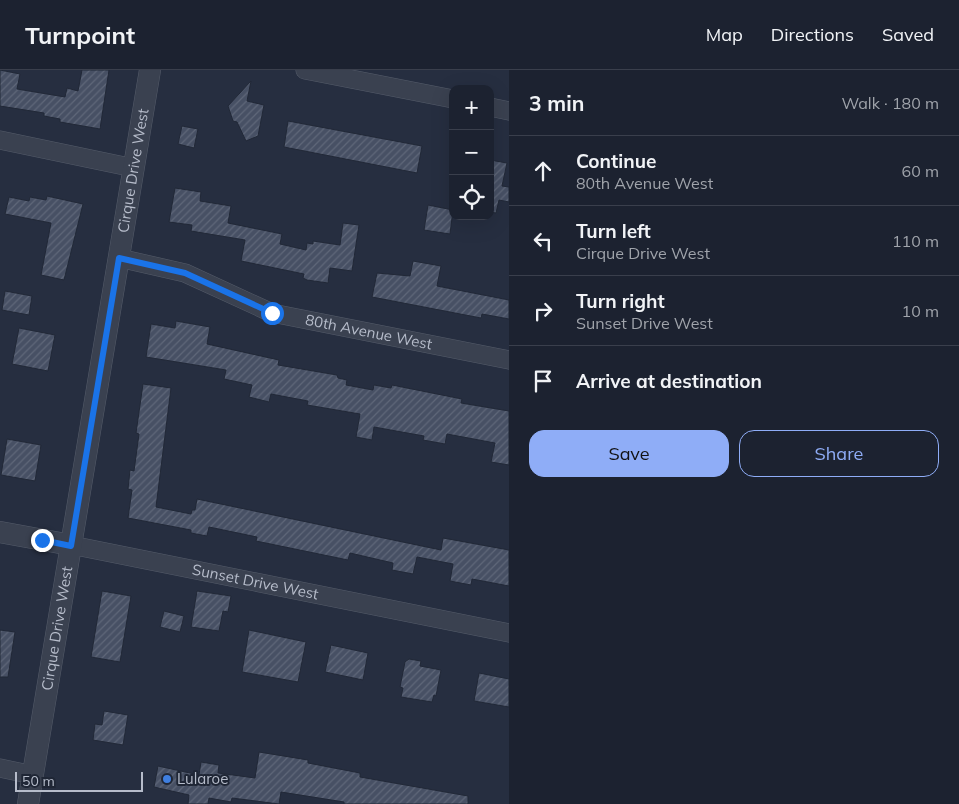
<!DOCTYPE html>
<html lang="en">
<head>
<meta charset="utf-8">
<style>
  body { margin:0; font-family:Mulish,sans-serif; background:#252a38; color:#f1f3f6 }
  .controls { position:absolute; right:15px; top:15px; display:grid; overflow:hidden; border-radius:10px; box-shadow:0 5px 20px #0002 }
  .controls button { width:45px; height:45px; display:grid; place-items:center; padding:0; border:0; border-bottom:1px solid #3a3f4c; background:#1c2230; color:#f1f3f6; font:25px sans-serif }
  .scale { position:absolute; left:15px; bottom:12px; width:128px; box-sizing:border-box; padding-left:5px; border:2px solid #b6bcca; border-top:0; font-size:14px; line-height:18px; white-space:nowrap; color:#b6bcca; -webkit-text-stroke:4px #1f2635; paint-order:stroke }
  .stop { position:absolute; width:15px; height:15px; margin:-11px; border:4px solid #1a73e8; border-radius:50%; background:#fff }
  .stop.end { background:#1a73e8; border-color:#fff; box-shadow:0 1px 5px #0008 }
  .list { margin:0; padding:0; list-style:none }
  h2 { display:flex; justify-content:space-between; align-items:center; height:65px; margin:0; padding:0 20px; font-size:21px }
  h2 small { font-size:16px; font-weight:400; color:#a0a4ab }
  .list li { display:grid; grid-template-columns:32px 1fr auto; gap:15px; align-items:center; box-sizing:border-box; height:70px; padding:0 20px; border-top:1px solid #3a3f4c }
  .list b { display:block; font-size:19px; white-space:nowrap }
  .list p { margin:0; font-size:16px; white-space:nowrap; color:#a0a4ab }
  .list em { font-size:16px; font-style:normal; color:#a0a4ab }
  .actions { display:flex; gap:10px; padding:15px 20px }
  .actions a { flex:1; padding:11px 0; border:1px solid #8fadf7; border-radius:15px; text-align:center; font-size:18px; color:#8fadf7 }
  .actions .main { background:#8fadf7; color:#111 }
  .icon { flex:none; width:28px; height:28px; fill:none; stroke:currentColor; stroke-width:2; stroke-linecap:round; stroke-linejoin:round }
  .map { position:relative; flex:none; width:509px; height:734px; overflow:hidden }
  header { display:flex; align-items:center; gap:30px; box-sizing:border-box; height:70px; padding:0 25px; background:#1c2230; border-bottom:1px solid #3a3f4c }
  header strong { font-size:24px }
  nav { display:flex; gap:28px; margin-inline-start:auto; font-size:18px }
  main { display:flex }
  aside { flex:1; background:#1c2230 }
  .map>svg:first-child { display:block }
  .building { fill:url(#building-hatch); stroke:#212837 }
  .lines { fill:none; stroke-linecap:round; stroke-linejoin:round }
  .minor-casing { stroke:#555c6a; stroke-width:19 }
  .tertiary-casing { stroke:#555c6a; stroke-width:22 }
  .minor { stroke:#3a4150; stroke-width:18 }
  .tertiary { stroke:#3a4150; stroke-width:21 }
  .route { stroke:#1a73e8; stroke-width:6 }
  .shop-dot { fill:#3f7fe0; stroke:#1f2635; stroke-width:2 }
  .labels { text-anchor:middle; stroke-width:4; stroke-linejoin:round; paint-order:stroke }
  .street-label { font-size:15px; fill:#b6bcca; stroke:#1f2635 }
  .poi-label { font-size:15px; fill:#b6bcca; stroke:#1f2635; text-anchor:start }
</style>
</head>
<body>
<header>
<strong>Turnpoint</strong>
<nav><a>Map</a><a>Directions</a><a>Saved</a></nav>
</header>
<main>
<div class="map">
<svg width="509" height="734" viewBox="0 0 509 734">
  <defs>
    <pattern id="building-hatch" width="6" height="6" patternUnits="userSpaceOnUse" patternTransform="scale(1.25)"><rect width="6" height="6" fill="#475064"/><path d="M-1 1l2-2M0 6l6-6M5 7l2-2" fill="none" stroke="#5f6779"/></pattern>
  </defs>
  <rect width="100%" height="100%" fill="#262e40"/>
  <g class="building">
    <polygon points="0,0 20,4 17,19 65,27 67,18 78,21 82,0 109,0 100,59 60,52 60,49 44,46 44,43 0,36"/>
    <polygon points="251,11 247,31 264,35 258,66 246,71 237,52 233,51 228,36"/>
    <polygon points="288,51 422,76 417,103 284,77"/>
    <polygon points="182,56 198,59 194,78 178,74"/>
    <polygon points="490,90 507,93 502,116 509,117 509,132 499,130 496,143 490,142"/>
    <polygon points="175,118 201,122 200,131 231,136 228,153 282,164 280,174 306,180 307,173 313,174 313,171 340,175 343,153 359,155 352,201 330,198 328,213 307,210 303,208 304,204 241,191 245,170 191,161 192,155 169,152"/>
    <polygon points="47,126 83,134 64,210 41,205 51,153 5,144 9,127 29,131 30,127 46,130"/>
    <polygon points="428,135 453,140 450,164 424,160"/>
    <polygon points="413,191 441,196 437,216 509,230 509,249 482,244 481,248 372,227 377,203 410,206"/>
    <polygon points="5,221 32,226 29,245 2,240"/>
    <polygon points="176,251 210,257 207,274 279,290 278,295 337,305 338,308 347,310 346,315 373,320 374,315 391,318 392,315 462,329 461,333 509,341 509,395 491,392 495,373 447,364 445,374 423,370 424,366 374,357 372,370 356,367 360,344 307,335 308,331 271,324 269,332 249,327 252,315 224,309 226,300 146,287 151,254 175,258"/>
    <polygon points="19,258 55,265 48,301 12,294"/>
    <polygon points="143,314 171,318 156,437 191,444 192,440 195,440 197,429 441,480 443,468 509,480 509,516 472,509 471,515 450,511 453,494 417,487 413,504 392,500 393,493 350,483 348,490 256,471 257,467 209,457 207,466 191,463 191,460 128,448 132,420 128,419 130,400 134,401 139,364 136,363"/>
    <polygon points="7,369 41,375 35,411 1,405"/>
    <polygon points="102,521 131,526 120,592 91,587"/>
    <polygon points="197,521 231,526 228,542 223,541 219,561 191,557"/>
    <polygon points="164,541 184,546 180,562 160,557"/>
    <polygon points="0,560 15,562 8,607 0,607"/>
    <polygon points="249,560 306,572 298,612 242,602"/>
    <polygon points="331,575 368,583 363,610 325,602"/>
    <polygon points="409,589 421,591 420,596 441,600 436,626 434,625 432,632 401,627 403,618 400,617 405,592"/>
    <polygon points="479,603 509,609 509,637 474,631"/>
    <polygon points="104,641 128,645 123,675 93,670 95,654 102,655"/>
    <polygon points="259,682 308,690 308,693 360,703 360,707 468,726 468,734 344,734 344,732 281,722 279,734 232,728 231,732 209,728 208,734 188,734 189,725 154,717 158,696 199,705 201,692 219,695 218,703 255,708"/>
  </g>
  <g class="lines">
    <g class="minor-casing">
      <g id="minor">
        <polyline points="305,0 453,29"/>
        <polyline points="490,37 509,41"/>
        <polyline points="0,70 134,98"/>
        <path id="s1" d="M119 188 185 203 272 243 509 290"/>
        <path id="s2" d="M71 475 509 563"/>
        <polyline points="0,698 33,705"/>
      </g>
    </g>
    <g class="tertiary-casing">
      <g id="tertiary">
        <polyline points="0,462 71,475"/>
        <path id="s3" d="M28 734 150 0"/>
      </g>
    </g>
    <use href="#minor" class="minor"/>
    <use href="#tertiary" class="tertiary"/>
  </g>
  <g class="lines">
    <polyline class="route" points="42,470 71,476 119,188 185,203 272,243"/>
  </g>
  <circle class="shop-dot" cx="167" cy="709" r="5"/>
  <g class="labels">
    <g class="street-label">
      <text dy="5" stroke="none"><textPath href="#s3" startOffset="642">Cirque Drive West</textPath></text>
      <text dy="5" stroke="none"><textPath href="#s1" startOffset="262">80th Avenue West</textPath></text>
      <text dy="5" stroke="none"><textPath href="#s2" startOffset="188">Sunset Drive West</textPath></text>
      <text dy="5" stroke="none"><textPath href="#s3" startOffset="178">Cirque Drive West</textPath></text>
    </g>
    <g class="poi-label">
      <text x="177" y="714">Lularoe</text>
    </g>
  </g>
</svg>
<div class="controls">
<button>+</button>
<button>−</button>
<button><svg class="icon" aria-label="locate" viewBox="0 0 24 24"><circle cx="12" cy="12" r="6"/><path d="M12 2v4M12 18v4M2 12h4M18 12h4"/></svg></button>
</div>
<div class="scale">50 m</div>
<div class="stop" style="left:272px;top:243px"></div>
<div class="stop end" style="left:42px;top:470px"></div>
</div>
<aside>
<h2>3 min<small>Walk · 180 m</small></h2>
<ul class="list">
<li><svg class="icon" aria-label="ahead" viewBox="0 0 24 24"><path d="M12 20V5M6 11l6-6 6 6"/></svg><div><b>Continue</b><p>80th Avenue West</p></div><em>60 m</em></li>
<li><svg class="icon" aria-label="left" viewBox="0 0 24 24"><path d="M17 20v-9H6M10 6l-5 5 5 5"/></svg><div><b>Turn left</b><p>Cirque Drive West</p></div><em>110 m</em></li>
<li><svg class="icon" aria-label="right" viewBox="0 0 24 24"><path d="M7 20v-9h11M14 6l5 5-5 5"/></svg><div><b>Turn right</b><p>Sunset Drive West</p></div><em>10 m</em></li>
<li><svg class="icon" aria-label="arrive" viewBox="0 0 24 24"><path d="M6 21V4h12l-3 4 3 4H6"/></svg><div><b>Arrive at destination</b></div></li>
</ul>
<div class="actions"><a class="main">Save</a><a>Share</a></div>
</aside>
</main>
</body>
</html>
